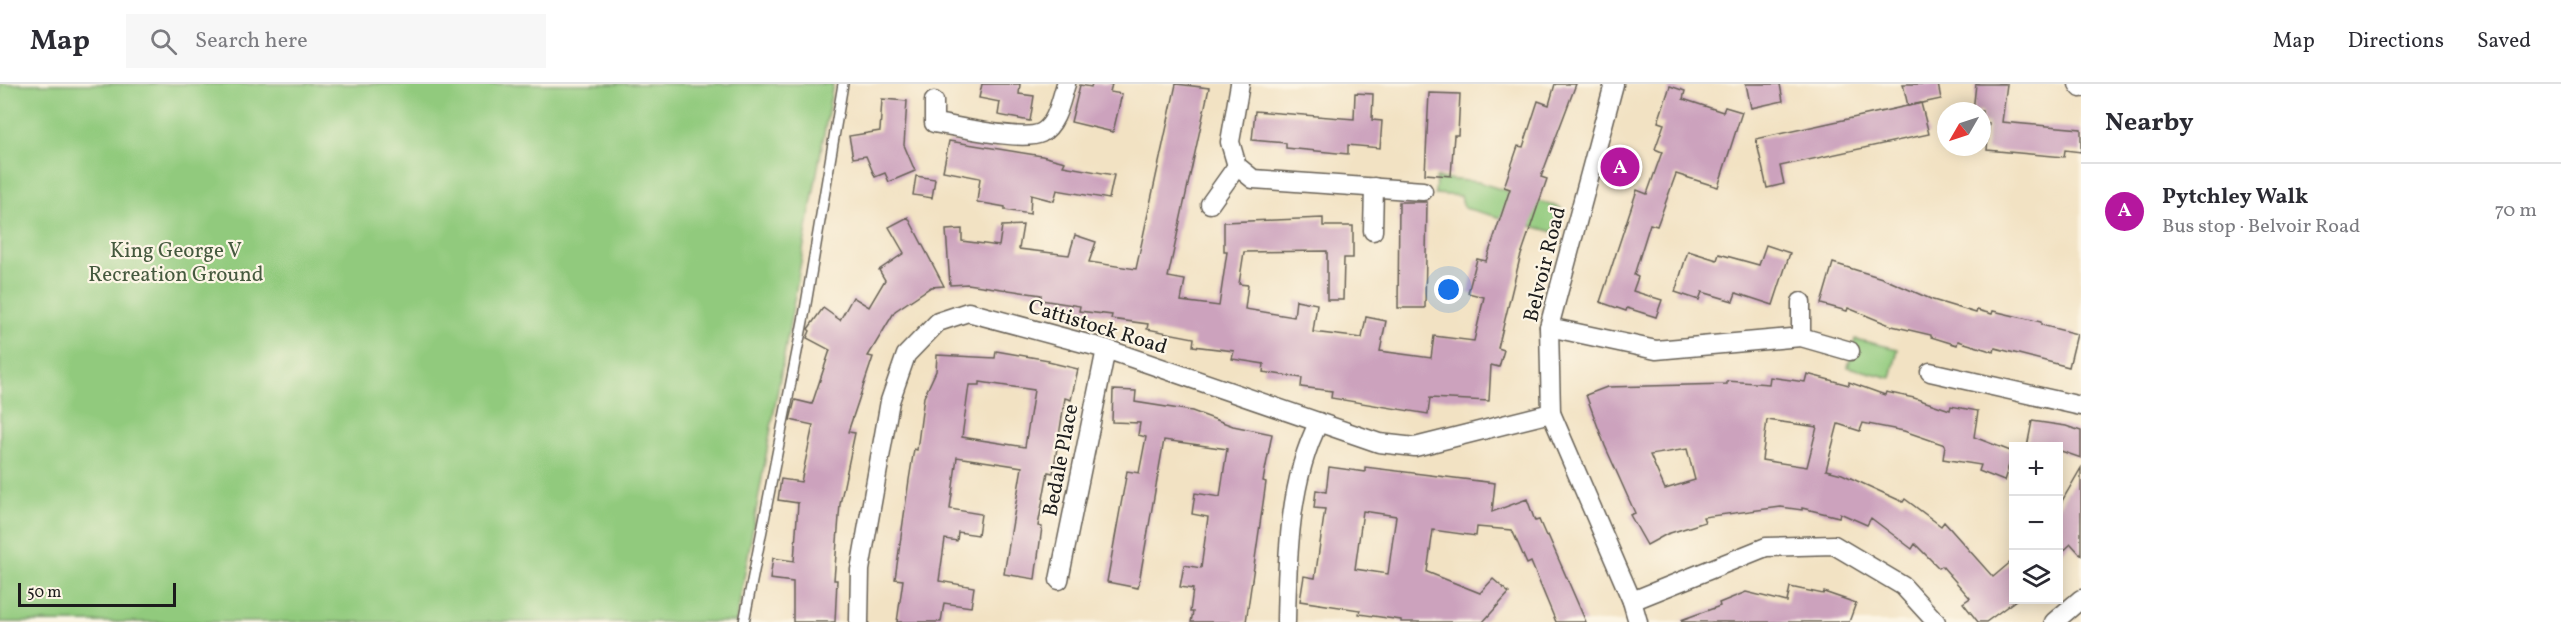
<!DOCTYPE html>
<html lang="en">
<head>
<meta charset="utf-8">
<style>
  body { margin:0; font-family:Vollkorn,serif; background:#f7f7f7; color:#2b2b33 }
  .controls { position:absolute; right:18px; bottom:18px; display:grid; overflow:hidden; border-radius:0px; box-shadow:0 3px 15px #0003 }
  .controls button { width:54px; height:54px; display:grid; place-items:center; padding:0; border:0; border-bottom:2px solid #e1e1e2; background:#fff; color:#2b2b33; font:30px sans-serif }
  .compass { position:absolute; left:1937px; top:18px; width:54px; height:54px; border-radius:50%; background:#fff; box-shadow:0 3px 15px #0003; rotate:231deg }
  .scale { position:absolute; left:18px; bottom:15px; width:158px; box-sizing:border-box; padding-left:6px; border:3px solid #1c1c1c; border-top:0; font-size:16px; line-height:21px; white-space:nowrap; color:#1c1c1c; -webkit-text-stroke:4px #fcf5e5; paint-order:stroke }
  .you { position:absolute; left:1449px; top:206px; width:21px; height:21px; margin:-15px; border:4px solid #fff; border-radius:50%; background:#1a73e8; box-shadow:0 0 0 9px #1a73e833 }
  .badge { display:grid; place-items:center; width:39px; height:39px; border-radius:50%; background:#b5179e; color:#fff; font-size:20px; font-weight:700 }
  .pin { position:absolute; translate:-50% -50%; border:3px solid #fff; box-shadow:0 2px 6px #0006 }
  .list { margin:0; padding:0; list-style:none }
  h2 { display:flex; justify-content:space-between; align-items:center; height:78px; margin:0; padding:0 24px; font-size:26px }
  h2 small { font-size:20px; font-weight:400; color:#7c7c81 }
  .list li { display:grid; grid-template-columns:39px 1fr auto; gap:18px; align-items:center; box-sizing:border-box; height:96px; padding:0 24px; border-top:2px solid #e1e1e2 }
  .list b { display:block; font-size:22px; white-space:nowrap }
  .list p { margin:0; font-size:20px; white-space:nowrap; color:#7c7c81 }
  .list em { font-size:20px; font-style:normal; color:#7c7c81 }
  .icon { flex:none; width:33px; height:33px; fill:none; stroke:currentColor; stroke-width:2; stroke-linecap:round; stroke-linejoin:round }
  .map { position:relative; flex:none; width:2081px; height:538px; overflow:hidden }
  header { display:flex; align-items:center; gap:36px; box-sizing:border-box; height:84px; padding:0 30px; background:#fff; border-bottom:2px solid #e1e1e2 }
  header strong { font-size:28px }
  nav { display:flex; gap:33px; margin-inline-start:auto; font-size:21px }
  .search { width:420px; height:54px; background:#f7f7f7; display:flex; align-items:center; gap:15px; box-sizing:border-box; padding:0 21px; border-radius:0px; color:#7c7c81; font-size:22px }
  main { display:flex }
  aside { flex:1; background:#fff }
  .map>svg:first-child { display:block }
  .green { fill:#91ca7d; stroke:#56734c; stroke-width:1.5 }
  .building { fill:#cca2bd; fill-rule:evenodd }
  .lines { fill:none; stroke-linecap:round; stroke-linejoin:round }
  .service-casing { stroke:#676156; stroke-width:12 }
  .minor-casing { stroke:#676156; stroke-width:21 }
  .service { stroke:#fff; stroke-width:9 }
  .minor { stroke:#fff; stroke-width:18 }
  .labels { text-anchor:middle; stroke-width:4.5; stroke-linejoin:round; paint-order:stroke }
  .park-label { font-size:21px; fill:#45593e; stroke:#fcf5e5 }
  .street-label { font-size:21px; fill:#1c1c1c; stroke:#fcf5e5 }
</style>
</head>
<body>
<header>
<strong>Map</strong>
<div class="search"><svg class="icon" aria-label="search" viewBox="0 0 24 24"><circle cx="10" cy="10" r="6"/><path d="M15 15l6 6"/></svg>Search here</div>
<nav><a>Map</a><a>Directions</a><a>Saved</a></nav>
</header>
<main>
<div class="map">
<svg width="2081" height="538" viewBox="0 0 2081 538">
  <rect width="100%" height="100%" fill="#fcf5e5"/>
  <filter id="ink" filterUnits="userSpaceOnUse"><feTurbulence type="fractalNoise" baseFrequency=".0167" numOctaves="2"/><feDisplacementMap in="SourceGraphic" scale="12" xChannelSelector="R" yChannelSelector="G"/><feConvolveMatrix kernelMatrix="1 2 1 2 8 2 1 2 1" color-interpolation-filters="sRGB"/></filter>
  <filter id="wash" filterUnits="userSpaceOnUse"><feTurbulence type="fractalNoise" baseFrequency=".008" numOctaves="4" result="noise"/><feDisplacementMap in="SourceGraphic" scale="24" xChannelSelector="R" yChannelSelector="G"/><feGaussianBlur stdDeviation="1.35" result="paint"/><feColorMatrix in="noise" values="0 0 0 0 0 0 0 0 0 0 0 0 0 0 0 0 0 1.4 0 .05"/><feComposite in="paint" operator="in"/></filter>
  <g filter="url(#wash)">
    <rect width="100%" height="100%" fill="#f2e2c3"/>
    <g class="green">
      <polygon points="0,0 833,0 736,538 0,538"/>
      <polygon points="1436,94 1478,98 1561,124 1554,148 1464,124 1461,112 1435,110"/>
      <polygon points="1855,255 1898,265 1891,294 1848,283"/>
    </g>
    <g id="blocks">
      <g class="building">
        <polygon points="982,0 1020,0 1019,10 1034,12 1030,37 998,31 1000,18 979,14"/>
        <polygon points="1092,0 1112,0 1110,8 1122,10 1113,48 1071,38 1080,1 1091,3"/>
        <polygon points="1176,0 1209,4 1168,193 1185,196 1181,217 1219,222 1227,168 1224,168 1224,138 1323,134 1323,142 1353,142 1353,174 1344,174 1343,216 1327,216 1327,167 1244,168 1239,200 1248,201 1245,225 1294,233 1296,216 1317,220 1313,248 1362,254 1366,233 1386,237 1380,267 1431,274 1434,252 1474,257 1484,213 1468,209 1477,175 1486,177 1510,105 1504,103 1518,62 1523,63 1538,17 1549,21 1555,0 1576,0 1541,93 1547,95 1520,174 1498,264 1504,266 1499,283 1491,281 1489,317 1430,314 1428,330 1331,314 1332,307 1301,303 1302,294 1263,288 1264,280 1232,275 1234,267 1193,262 1194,254 1147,245 1148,240 1111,235 1112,231 1079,227 1080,222 1041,216 1041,211 968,200 950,201 946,146 962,145 962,157 999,162 1002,142 1023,141 1019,165 1069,171 1075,151 1096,158 1089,178 1136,185"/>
        <polygon points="1746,0 1780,0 1783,17 1751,24"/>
        <polygon points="1903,0 1938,0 1941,15 1908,22"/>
        <polygon points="1976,0 2007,0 2002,38 2081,45 2081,68 2065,66 2064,73 1987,66 1989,39 1982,38 1982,27 1973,27"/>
        <polygon points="1670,2 1685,7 1683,15 1723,28 1725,23 1742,28 1718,103 1676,90 1657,142 1650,140 1634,191 1638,193 1633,207 1662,216 1656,233 1627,224 1626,227 1600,218 1637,106 1647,110 1662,68 1655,65 1664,40 1658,38"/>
        <polygon points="1355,9 1373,10 1372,36 1382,37 1380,64 1348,61 1348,70 1286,64 1286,59 1252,56 1255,27 1354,35"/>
        <polygon points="1429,9 1460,10 1458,51 1454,51 1451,92 1425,90"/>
        <polygon points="882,15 907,17 904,61 915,87 889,98 885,89 875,93 866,72 853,74 849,52 880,47"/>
        <polygon points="1921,19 1929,50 1780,82 1784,100 1767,104 1756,55"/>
        <polygon points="949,57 1042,72 1065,78 1063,82 1114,91 1109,115 1057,106 1054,117 1031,111 1030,130 1005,126 1005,123 977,118 980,94 943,87"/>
        <polygon points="916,92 935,95 932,114 913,111"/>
        <polygon points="1399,118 1427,118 1425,224 1398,224"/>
        <polygon points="908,133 944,202 931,203 895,227 868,272 873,273 848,348 855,349 840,420 834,496 837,496 835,538 793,538 793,498 770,495 773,474 794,477 798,419 778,416 781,395 801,398 813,341 790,336 795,316 812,320 830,266 807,254 810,247 808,245 823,224 840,236 853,213 869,223 885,196 879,186 904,169 889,143"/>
        <polygon points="1766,161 1790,169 1773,221 1736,209 1733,217 1702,208 1699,216 1675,208 1688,167 1717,176 1719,170 1759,181"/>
        <polygon points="1833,179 1882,194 1933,216 1976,229 1977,226 1992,230 1993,227 2041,238 2041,241 2077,250 2069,283 1995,264 1994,268 1958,257 1957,261 1931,253 1931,251 1892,242 1848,224 1847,227 1821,220"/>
        <path d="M996 267 1049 276 1048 278 1078 285 1071 316 1065 314 1053 389 1048 388 1038 442 1042 443 1035 495 1004 490 1022 383 957 373 950 425 981 430 978 451 958 448 957 457 945 455 939 497 974 503 971 523 944 519 941 538H897L903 496 895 495 909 396 914 365 917 366 924 313 936 287 937 271 995 274ZM980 298 1034 306 1025 363 962 353 969 301H980Z"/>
        <path d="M1807 290 1849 301V298L1885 311 1886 308 1914 314 1950 326 1951 322 1978 327 1974 353 2013 368 2004 397 1979 387 1981 381 1943 375 1945 361 1904 347 1863 339 1860 347 1838 340 1826 386 1842 390 1903 418 1905 415 1941 442 1944 438 1993 493 2013 476V513L2011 516H2016L1986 538H1978L1963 519 1970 514 1942 482 1939 484 1915 460 1912 465 1871 434 1867 441 1840 429 1839 433 1802 424V426L1781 423 1703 433 1705 438 1667 450 1647 461 1630 431 1635 429 1605 362 1586 311 1607 303 1727 300V297L1769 300 1770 293 1805 298ZM1767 336 1817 343 1807 383 1762 376ZM1687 365 1695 396 1665 405 1650 371Z"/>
        <polygon points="1113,306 1136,307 1135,318 1192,327 1233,342 1272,350 1263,397 1266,398 1246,538 1191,538 1193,528 1190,528 1193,505 1180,503 1184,481 1201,484 1208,433 1192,430 1195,409 1220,413 1227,365 1164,356 1138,504 1107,498 1127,387 1139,389 1146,353 1138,351 1140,339 1112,338"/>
        <polygon points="2032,337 2066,342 2081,347 2081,374 2058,366 2058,363 2027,363"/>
        <path d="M1329 383 1365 388V383L1495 399 1492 428 1527 415 1535 437 1539 436 1546 452 1548 451 1586 538H1556L1531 478 1527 480 1512 446 1477 443 1476 452 1433 446 1427 488 1480 509 1493 495 1509 509 1483 538H1401V536L1359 530 1360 526 1300 517 1304 492 1315 494 1325 425 1314 424 1316 406 1326 408ZM1363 427 1396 432 1388 490 1355 485Z"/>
        <polygon points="2081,384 2081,471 2071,460 2058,472 2058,424"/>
        <polygon points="1790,503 1823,510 1824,508 1856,519 1849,538 1682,538 1681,536 1720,522 1719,519 1746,508 1787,518"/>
      </g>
    </g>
  </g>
  <g filter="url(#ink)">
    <use href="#blocks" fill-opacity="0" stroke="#676156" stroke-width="1.5"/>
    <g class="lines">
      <g class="service-casing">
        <polyline id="service" points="744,538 804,232 843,0"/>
      </g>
      <g class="minor-casing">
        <g id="minor">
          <polyline points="1240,0 1230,58 1237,82 1253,95 1423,107"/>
          <polyline points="1614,0 1549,243 1551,329 1632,517 1638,538"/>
          <polyline points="2078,0 2081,4"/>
          <path d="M934 17V39C956 42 1022 58 1041 49 1057 41 1061 15 1066 0"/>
          <polyline points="1210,120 1237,82"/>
          <polyline points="1373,147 1374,103"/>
          <polyline points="1549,243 1656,266 1801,253 1850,267"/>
          <polyline points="1801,253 1801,218"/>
          <polyline points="1930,288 2081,322"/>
          <polyline points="1059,496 1106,265"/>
          <polyline points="1632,517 1766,463 1834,461 1903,502 1936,538"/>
          <polyline points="859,538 860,486 890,317 906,271 938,238 968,228 1106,265 1379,359 1415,363 1551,329"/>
          <path d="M1286 538C1287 475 1289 395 1319 338"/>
          <polyline points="2054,538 2081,515"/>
        </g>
      </g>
      <use href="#service" class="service"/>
      <use href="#minor" class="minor"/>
    </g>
  </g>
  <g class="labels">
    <g class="park-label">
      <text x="176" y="173">King George V<tspan x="176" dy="24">Recreation Ground</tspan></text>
    </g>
    <g class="street-label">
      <text transform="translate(1544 180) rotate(-76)" y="7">Belvoir Road</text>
      <text transform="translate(1098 242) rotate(17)" y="7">Cattistock Road</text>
      <text transform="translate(1060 376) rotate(-79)" y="7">Bedale Place</text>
    </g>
  </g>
</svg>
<div class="controls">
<button>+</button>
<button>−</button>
<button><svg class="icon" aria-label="layers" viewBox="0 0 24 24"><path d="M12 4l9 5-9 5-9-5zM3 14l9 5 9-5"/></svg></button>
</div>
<svg class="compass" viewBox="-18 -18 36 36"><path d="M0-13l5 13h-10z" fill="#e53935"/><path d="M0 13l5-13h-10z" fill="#7c7c81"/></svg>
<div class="scale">50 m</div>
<div class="you"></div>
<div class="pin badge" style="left:1620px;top:83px">A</div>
</div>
<aside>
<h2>Nearby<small></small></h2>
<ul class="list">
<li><span class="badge">A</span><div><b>Pytchley Walk</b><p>Bus stop · Belvoir Road</p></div><em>70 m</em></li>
</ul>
</aside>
</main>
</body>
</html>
